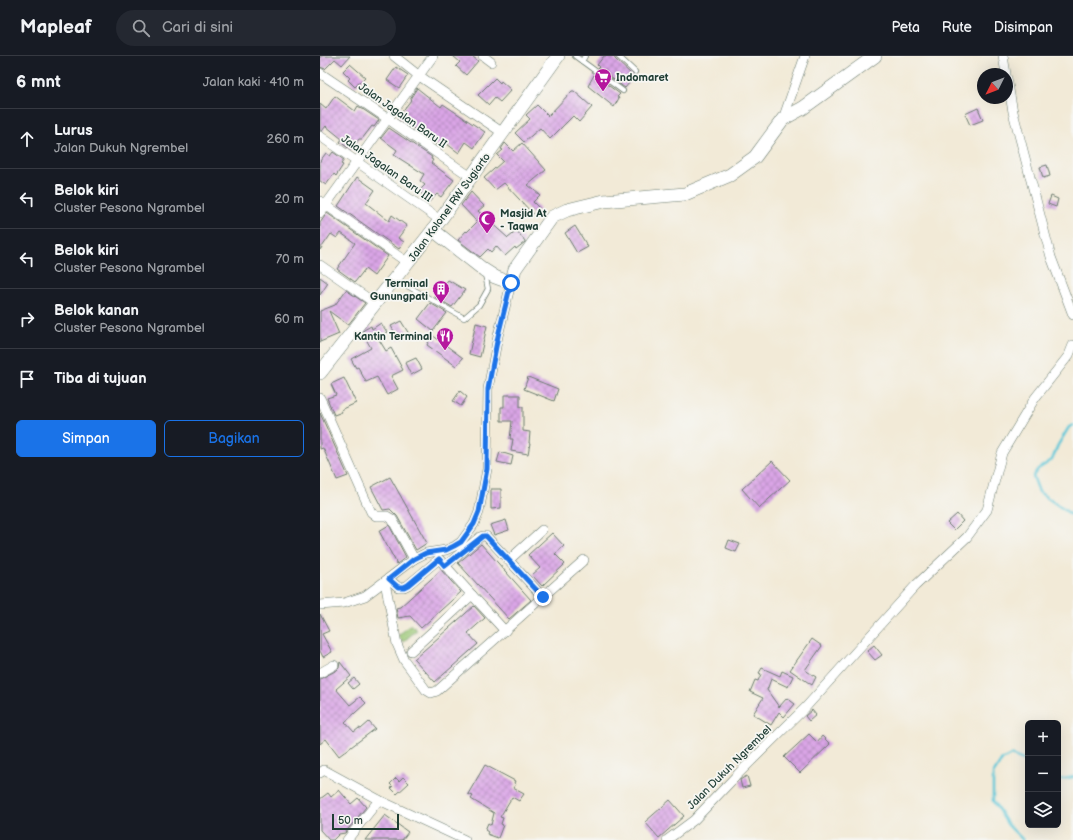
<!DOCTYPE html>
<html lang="id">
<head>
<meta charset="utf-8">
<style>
  body { margin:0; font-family:"Balsamiq Sans",sans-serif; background:#242831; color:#f1f3f6 }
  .controls { position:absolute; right:12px; bottom:12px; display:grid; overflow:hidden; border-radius:6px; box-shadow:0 4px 16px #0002 }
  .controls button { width:36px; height:36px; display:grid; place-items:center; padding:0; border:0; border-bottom:1px solid #363941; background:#171b24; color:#f1f3f6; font:20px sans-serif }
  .compass { position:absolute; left:657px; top:12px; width:36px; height:36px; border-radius:50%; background:#171b24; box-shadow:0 4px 16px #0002; rotate:228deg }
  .scale { position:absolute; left:12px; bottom:10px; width:67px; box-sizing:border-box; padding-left:4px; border:2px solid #1f3d34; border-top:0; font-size:11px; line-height:14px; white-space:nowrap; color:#1f3d34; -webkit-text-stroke:3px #f6f6f2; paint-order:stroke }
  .stop { position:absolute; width:12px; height:12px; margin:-9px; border:3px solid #1a73e8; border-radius:50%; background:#fff }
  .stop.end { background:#1a73e8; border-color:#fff; box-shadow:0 1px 4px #0008 }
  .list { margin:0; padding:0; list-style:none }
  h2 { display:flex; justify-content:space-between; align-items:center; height:52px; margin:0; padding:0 16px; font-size:17px }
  h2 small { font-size:13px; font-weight:400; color:#9ea1a6 }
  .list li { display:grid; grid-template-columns:26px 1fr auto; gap:12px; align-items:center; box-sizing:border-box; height:60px; padding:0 16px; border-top:1px solid #363941 }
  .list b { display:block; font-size:15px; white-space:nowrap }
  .list p { margin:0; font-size:13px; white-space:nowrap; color:#9ea1a6 }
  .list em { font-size:13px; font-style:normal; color:#9ea1a6 }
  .actions { display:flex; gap:8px; padding:12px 16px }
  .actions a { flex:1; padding:9px 0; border:1px solid #1a73e8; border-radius:6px; text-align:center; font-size:14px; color:#1a73e8 }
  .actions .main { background:#1a73e8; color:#fff }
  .icon { flex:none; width:22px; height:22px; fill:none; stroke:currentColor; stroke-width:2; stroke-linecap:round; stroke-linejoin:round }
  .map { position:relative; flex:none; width:753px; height:784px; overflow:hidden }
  header { display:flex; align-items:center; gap:24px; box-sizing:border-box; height:56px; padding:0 20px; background:#171b24; border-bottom:1px solid #363941 }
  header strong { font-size:19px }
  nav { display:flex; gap:22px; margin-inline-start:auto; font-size:14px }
  .search { width:280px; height:36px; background:#242831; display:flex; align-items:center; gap:10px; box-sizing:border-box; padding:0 14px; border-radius:22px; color:#9ea1a6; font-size:15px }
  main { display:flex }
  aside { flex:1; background:#171b24 }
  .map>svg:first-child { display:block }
  .grass { fill:#9ac673; stroke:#5c8254 }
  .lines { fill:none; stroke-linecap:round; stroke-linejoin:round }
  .stream { stroke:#5ec8d9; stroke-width:2.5 }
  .building { fill:url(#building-cross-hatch) }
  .lane-casing { stroke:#697a6d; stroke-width:6 }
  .street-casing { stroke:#697a6d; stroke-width:10 }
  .secondary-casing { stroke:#697a6d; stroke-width:14 }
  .lane { stroke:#fff; stroke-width:4.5 }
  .street { stroke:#fff; stroke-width:9 }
  .secondary { stroke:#fff; stroke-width:13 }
  .route { stroke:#1a73e8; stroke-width:5 }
  .labels { text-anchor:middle; stroke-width:3.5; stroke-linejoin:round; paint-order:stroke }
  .poi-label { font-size:11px; font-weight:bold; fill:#1f3d34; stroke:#f6f6f2; text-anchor:start }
  .street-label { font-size:11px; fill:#1f3d34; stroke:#f6f6f2 }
</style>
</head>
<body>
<header>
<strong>Mapleaf</strong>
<div class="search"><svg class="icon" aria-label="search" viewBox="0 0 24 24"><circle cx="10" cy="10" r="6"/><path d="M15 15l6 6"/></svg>Cari di sini</div>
<nav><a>Peta</a><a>Rute</a><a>Disimpan</a></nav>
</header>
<main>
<aside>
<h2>6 mnt<small>Jalan kaki · 410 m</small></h2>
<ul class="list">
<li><svg class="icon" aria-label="ahead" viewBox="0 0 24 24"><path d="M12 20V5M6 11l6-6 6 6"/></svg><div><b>Lurus</b><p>Jalan Dukuh Ngrembel</p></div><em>260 m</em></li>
<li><svg class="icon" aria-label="left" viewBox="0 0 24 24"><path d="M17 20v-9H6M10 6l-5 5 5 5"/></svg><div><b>Belok kiri</b><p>Cluster Pesona Ngrambel</p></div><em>20 m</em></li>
<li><svg class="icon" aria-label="left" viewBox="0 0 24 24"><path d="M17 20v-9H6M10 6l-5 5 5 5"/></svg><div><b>Belok kiri</b><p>Cluster Pesona Ngrambel</p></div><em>70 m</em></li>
<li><svg class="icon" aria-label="right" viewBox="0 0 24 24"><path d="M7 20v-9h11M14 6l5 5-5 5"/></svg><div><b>Belok kanan</b><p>Cluster Pesona Ngrambel</p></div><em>60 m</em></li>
<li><svg class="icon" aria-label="arrive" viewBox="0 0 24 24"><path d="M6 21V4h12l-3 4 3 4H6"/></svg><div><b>Tiba di tujuan</b></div></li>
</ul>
<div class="actions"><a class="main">Simpan</a><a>Bagikan</a></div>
</aside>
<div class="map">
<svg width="753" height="784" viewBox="0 0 753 784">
  <defs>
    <pattern id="building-cross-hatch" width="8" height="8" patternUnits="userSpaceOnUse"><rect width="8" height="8" fill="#daa5e6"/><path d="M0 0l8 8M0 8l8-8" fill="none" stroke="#b088bb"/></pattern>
  </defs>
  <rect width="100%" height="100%" fill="#f6f6f2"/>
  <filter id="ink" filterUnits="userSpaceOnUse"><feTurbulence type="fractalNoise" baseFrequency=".025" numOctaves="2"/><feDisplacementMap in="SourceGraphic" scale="8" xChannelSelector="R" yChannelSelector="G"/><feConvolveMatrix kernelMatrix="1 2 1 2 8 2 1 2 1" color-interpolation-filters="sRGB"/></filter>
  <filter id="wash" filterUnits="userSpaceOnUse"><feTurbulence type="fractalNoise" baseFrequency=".012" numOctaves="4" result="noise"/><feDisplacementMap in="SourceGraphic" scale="16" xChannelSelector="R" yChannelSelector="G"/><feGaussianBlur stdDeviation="0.9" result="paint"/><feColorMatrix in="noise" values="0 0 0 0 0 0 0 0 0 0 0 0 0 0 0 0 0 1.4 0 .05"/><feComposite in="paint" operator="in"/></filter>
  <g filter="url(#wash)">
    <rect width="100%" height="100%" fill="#f2ead7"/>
    <polygon class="grass" points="91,568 97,574 83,586 78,580"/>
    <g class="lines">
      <g class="stream">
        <polyline points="753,369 749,371 738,389 732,404 718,413 713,420 719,436 753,460"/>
        <polyline points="738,724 753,721"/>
        <polyline points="703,784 688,769 673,745 673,718 682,704 691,699 708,706"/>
      </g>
    </g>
    <g id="blocks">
      <g class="building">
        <polygon points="0,0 30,0 22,9 15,3 5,13 0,11"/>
        <polygon points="133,0 152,0 158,5 146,19 136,10 140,6"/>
        <polygon points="284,0 294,0 295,3 312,19 315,20 305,32 278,12 279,11 277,9"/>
        <polygon points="30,8 45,21 35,31 28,24 30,22 23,15"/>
        <polygon points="76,11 88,19 79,32 67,24"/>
        <polygon points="274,19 300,38 297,41 299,42 294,51 268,30"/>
        <polygon points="175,22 180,27 181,25 191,34 180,46 175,42 169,49 158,39"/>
        <polygon points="97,32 121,51 123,48 165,76 154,92 146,86 139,97 123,85 119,91 78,61 91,44 90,43"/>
        <polygon points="252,35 254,35 272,51 259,66 253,60 230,83 220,72 204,86 195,77 210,63 206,59 217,49 228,60"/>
        <polygon points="15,40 35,55 38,50 59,64 54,71 52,70 42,83 39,83 31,94 20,86 22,83 6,70 2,75 0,74 0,48 6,53"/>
        <polygon points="658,52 663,64 650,69 645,58"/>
        <polygon points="69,72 112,101 111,103 113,104 111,107 134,124 121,141 117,138 109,146 99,135 105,129 100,125 104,118 74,99 77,94 61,82"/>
        <polygon points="185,87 193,95 202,87 226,114 208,129 220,139 213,146 220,153 214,159 184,127 175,134 164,122 183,105 177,99 183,94 181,93"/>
        <polygon points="13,96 24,104 21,108 23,109 16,120 14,118 6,129 0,125 0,105 6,97 10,100"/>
        <polygon points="727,109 730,120 723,122 720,111"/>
        <polygon points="37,121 55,134 46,147 69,165 72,159 87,170 78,182 84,186 79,193 18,150"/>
        <polygon points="151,136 164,150 158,155 188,182 197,175 205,185 205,186 196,193 195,191 185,200 176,190 171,196 168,193 160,201 138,184 146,175 147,176 157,166 141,149"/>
        <polygon points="731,140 738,143 736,151 728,148"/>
        <polygon points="7,157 68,200 54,220 45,213 35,226 17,213 35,187 21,177 17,182 11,178 0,194 0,167"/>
        <polygon points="255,170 268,191 257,197 245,177"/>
        <polygon points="0,221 8,227 0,239"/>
        <polygon points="128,224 145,234 132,251 115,241"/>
        <polygon points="26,234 45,247 28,269 9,255 19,278 0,286 0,255 15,249"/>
        <polygon points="110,247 127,257 113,275 98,263"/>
        <polygon points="81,265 89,278 79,284 71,270"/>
        <polygon points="61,267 67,276 58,282 66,295 71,292 83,314 71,320 78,333 67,339 57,321 46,326 38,311 36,312 31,303 51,292 42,276 44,274 51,270 52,273"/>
        <polygon points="156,267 167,270 160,301 149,298"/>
        <polygon points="112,279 143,302 136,310 107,289"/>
        <polygon points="96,302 102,313 91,319 85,307"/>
        <polygon points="208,321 238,333 234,345 204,333"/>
        <polygon points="24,322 36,347 21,354 22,356 14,359 7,342 16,339 11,328"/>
        <polygon points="140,335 147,341 141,350 133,345"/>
        <polygon points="184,339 200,339 200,351 203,351 203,375 210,376 209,387 210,387 208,398 191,395 193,383 190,383 192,365 181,365 181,351 184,351"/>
        <polygon points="0,357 28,420 17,424 3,392 0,393"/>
        <polygon points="180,396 193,400 191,409 177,406"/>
        <polygon points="452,405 470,424 439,452 422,433"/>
        <polygon points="70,421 107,487 96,494 77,460 70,453 63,454 51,431"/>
        <polygon points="171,433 181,433 181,452 171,453"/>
        <polygon points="637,458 643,465 634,474 627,467"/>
        <polygon points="186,464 189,474 174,479 170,469"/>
        <polygon points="69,469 86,501 77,508 59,475"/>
        <polygon points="232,477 244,490 235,498 245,508 222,530 212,519 220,512 208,499"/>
        <polygon points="409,484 420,488 416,496 406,492"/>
        <polygon points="161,488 211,544 189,563 138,507"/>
        <polygon points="121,514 141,536 101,572 90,560 78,562 76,552 80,551"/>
        <polygon points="154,550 165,562 148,577 158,588 115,626 94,603"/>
        <polygon points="0,558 9,575 2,578 12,596 3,601 0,595"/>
        <polygon points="492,583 502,590 485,614 496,621 492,629 470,614"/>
        <polygon points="554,589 562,599 555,604 547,595"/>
        <polygon points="20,606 31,620 16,633 30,649 40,641 46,647 25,666 34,676 39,672 41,673 49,666 55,673 19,700 6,683 0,688 0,623 17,614 19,612"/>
        <polygon points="442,612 460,620 462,615 473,620 468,631 451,623 447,634 459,651 467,642 475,648 464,661 459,656 451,669 433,658 443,642 430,636 435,624 438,625 441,618 439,617"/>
        <polygon points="34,622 39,628 33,633 28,627"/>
        <polygon points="492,654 496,659 489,665 485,660"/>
        <polygon points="489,678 497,686 502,680 510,688 480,717 464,701"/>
        <polygon points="165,709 195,725 194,727 196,728 193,732 204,738 199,745 192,741 180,761 183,762 181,768 183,769 178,782 167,778 168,776 165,774 168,767 171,769 174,757 151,743 153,740 148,738"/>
        <polygon points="427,720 430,730 422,732 420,724 423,722"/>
        <polygon points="83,721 89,727 77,738 71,732 73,731 70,728 76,722 79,725"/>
        <polygon points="19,734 31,748 38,742 46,751 25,777 19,778 13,784 9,784 0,774 0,743 8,737 11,741"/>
        <polygon points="350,744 364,760 339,782 325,766"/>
        <polygon points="65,759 88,776 82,784 45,784"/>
      </g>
    </g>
  </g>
  <g filter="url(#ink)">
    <use href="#blocks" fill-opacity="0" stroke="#697a6d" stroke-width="1"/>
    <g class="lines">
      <g class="lane-casing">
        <g id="lane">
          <polyline points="255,0 303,35"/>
          <polyline points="298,0 315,16"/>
          <polyline points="262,5 265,0"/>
          <polyline points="75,223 144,262 159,249 168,233 165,218"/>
        </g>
      </g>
      <g class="street-casing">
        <g id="street">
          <polyline points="74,0 98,19 183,77"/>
          <polyline points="163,0 171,6"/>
          <polyline points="683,0 686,18"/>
          <polyline points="0,17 68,63 151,121"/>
          <polyline points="687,22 693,56 731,201 753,259"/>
          <polyline points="463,63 485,0"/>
          <polyline points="0,80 120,164"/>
          <polyline points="0,145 88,207"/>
          <polyline points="0,157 113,0"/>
          <polyline points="0,209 56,248"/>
          <polyline points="0,342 51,456 56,460 67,460 72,463 94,503"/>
          <polyline points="189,504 222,474"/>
          <polyline points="125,510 160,481 163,480 166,480 223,541"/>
          <polyline points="69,523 78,531 84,531 88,529 119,503 185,575"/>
          <polyline points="65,526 77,588 84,604 106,634 111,637 117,635 264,504"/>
          <polyline points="0,549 24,547 45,540 94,503 106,497 126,494 135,490 141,486 154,468 159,456 167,413 168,333 178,280 191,227"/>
          <polyline points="91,595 152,539"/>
          <polyline points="0,617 14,609"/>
          <polyline points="0,717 4,714 59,744 145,784"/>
          <polyline points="27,784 59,744"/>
          <polyline points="347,784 374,764 418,718 485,652 595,530 647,481 667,454 682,397 715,342 749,299 753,289"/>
        </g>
      </g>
      <g class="secondary-casing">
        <g id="secondary">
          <polyline points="113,174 164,214 175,221 191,227 195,213 232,161 247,154 284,145 365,138 410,119 435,101 463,63 483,52 555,0"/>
          <polyline points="0,317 113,174 238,0"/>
        </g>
      </g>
      <use href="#lane" class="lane"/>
      <use href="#street" class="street"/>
      <use href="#secondary" class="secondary"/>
    </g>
  </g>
  <g class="lines" filter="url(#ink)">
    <polyline class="route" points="191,227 178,280 168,333 167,413 159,456 154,468 141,486 134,490 126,494 106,497 94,503 69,523 78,531 84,531 88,529 119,503 125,510 163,480 166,480 223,541"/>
  </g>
  <defs>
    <g id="supermarket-pin" transform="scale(0.9)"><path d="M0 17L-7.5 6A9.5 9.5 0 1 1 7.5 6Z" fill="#b5179e" stroke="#f6f6f2"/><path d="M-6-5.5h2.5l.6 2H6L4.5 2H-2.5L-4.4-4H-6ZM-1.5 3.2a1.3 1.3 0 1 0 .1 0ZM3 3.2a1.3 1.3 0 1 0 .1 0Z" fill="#fff"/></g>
    <g id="mosque-pin" transform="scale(0.9)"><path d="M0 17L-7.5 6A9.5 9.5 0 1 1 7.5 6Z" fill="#b5179e" stroke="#f6f6f2"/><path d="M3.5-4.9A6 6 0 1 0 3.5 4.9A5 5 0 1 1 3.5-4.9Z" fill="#fff"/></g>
    <g id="building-pin" transform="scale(0.9)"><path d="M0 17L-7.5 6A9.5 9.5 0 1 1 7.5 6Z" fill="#b5179e" stroke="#f6f6f2"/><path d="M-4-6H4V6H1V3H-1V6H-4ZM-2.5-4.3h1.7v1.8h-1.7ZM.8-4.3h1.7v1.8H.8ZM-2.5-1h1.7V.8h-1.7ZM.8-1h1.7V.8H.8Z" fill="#fff"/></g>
    <g id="restaurant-pin" transform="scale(0.9)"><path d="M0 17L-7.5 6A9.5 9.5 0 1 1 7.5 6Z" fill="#b5179e" stroke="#f6f6f2"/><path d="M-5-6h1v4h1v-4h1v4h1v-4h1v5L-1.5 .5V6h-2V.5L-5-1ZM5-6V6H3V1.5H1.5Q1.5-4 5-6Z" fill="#fff"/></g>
  </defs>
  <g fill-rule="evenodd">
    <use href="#supermarket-pin" x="283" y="21"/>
    <use href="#mosque-pin" x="167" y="163"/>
    <use href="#building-pin" x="121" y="233"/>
    <use href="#restaurant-pin" x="125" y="280"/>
  </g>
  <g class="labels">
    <g class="poi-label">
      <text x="296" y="25">Indomaret</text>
      <text x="180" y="161">Masjid At<tspan x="180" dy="13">- Taqwa</tspan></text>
      <text x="108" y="231" text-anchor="end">Terminal<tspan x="108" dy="13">Gunungpati</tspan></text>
      <text x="112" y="284" text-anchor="end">Kantin Terminal</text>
    </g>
    <g class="street-label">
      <text transform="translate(83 59) rotate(35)" y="4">Jalan Jagalan Baru II</text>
      <text transform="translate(67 112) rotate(35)" y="4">Jalan Jagalan Baru III</text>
      <text transform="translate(129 151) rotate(-54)" y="4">Jalan Kolonel RW Sugiarto</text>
      <text transform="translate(409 711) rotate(-45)" y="4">Jalan Dukuh Ngrembel</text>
    </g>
  </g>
</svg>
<div class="controls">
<button>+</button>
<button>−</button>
<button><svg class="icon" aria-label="layers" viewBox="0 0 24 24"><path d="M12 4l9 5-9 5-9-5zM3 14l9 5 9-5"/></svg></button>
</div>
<svg class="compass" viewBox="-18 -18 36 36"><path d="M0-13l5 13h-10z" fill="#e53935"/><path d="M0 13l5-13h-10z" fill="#9ea1a6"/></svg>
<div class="scale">50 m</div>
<div class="stop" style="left:191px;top:227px"></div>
<div class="stop end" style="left:223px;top:541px"></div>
</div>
</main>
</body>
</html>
